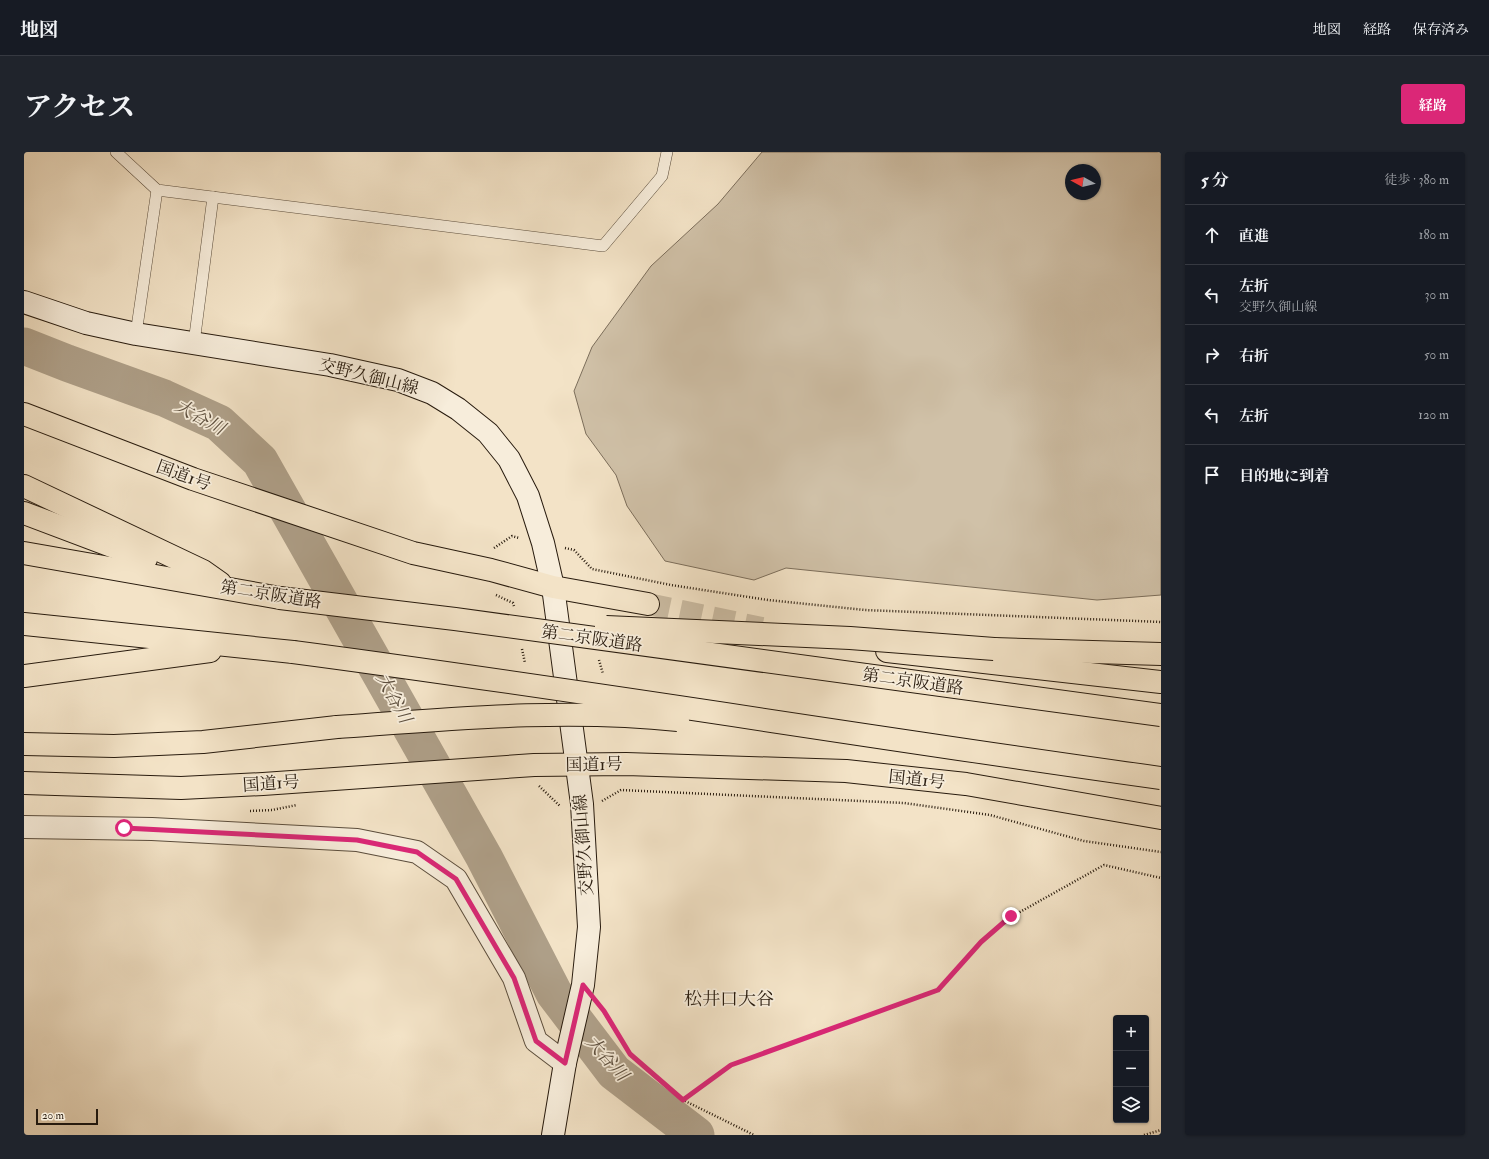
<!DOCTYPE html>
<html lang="ja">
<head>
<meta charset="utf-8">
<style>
  body { margin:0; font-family:"IM FELL Double Pica","Noto Serif JP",serif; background:#20242c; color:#f1f3f6 }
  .controls { position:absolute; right:12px; bottom:12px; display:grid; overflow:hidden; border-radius:4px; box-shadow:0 1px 3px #0004 }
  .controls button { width:36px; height:36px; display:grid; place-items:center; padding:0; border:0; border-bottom:1px solid #363941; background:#171b24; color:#f1f3f6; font:20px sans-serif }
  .compass { position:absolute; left:1041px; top:12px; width:36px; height:36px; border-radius:50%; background:#171b24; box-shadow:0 1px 3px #0004; rotate:278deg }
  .scale { position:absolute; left:12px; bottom:10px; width:62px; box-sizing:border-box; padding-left:4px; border:2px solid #281b0e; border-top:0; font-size:11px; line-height:14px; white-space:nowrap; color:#281b0e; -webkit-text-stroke:3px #f7eddb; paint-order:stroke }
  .stop { position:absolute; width:12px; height:12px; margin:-9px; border:3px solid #db2777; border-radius:50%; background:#fff }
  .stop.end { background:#db2777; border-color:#fff; box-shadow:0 1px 4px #0008 }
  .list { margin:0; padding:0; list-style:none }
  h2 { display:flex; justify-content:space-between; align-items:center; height:52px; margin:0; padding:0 16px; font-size:17px }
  h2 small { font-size:13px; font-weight:400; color:#9ea1a6 }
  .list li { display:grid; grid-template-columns:26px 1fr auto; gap:12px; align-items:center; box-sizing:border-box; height:60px; padding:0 16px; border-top:1px solid #363941 }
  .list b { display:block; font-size:15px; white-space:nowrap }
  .list p { margin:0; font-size:13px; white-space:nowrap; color:#9ea1a6 }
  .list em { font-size:13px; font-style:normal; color:#9ea1a6 }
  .icon { flex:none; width:22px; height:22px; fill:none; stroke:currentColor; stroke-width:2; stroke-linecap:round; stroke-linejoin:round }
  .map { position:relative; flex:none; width:1137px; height:983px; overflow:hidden; border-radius:4px }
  header { display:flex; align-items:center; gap:24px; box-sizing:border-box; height:56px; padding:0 20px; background:#171b24; border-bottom:1px solid #363941 }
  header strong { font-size:19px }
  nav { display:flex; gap:22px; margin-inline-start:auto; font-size:14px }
  .intro { display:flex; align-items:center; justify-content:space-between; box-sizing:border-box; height:96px; padding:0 24px }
  h1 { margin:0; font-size:28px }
  .button { padding:10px 18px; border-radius:4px; background:#db2777; color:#fff; font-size:14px; font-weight:700 }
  main { display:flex; gap:24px; padding:0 24px }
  aside { flex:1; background:#171b24; border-radius:4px; box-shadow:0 1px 3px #0004 }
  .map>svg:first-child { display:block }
  .green { fill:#d0c1a8; stroke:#7c6e5b; fill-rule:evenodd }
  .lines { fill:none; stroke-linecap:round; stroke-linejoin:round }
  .river { stroke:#ae9f88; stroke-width:37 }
  .highway-tunnel { stroke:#cabba2; stroke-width:22; stroke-dasharray:22 11; stroke-linecap:butt }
  .lane-casing { stroke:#5b4d3c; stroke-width:12 }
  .street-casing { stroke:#5b4d3c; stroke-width:24 }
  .secondary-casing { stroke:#281b0e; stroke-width:24 }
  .highway-casing { stroke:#281b0e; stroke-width:24 }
  .path { stroke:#281b0e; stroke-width:2.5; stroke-dasharray:1 2; stroke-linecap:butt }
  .lane { stroke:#f7eddb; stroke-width:11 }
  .street { stroke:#f7eddb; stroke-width:22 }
  .secondary { stroke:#f7eddb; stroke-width:22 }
  .highway { stroke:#f3e3c7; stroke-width:22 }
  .highway-bridge-casing { stroke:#281b0e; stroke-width:24; stroke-linecap:butt }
  .highway-bridge { stroke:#f3e3c7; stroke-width:22 }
  .route { stroke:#db2777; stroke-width:5 }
  .labels { text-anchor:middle; stroke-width:3.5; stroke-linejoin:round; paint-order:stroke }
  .street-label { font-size:17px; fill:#281b0e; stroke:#f7eddb }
  .water-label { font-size:18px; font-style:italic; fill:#5e503f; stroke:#f7eddb }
  .neighbourhood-label { font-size:18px; fill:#281b0e; stroke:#f7eddb }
</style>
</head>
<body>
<header>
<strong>地図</strong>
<nav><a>地図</a><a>経路</a><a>保存済み</a></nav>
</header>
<div class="intro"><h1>アクセス</h1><a class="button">経路</a></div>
<main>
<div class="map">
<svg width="1137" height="983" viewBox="0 0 1137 983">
  <rect width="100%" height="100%" fill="#f3e3c7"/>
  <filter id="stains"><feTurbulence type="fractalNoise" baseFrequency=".005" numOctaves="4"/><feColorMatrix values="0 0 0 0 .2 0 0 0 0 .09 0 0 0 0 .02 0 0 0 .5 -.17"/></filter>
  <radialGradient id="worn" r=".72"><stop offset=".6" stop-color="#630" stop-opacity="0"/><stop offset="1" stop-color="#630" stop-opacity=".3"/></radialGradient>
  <path class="green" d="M738 0H1137V443L1073 448 762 416 730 428 641 409 603 354 592 323 562 282 550 239 568 195 627 114 694 52ZM1047 18H1071V42H1047Z"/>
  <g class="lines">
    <polyline class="river" points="0,194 43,211 140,246 195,271 236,309 460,705 530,841 590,920 672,983"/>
    <polyline class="highway-tunnel" points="624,452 738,476"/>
    <g class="lane-casing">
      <g id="lane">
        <polyline points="92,0 133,38 579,94 638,24 643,0"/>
        <polyline points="112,182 133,38"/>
        <polyline points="170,191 189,45"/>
      </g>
    </g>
    <g class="street-casing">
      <polyline id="street" points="0,675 128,677 333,688 393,700 432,727 490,826 512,889 541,911"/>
    </g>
    <g class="secondary-casing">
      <polyline id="secondary" points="0,150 62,171 112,182 306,213 374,228 408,241 434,257 464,281 485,307 504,344 519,391 529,435 558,652 565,775 559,833 541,911 529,983"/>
    </g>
    <g class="highway-casing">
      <g id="highway">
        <polyline points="0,262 169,327 389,401 467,418 529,435 624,452"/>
        <polyline points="0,334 179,419 196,431"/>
        <polyline points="0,361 122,407"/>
        <polyline points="0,401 256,446"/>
        <polyline points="0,472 269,500"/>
        <polyline points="970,497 1137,502"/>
        <polyline points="863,499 1137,530"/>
        <polyline points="0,524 186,499"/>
        <polyline points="0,592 90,594 179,590 313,575"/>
        <polyline points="0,631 157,636 239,632 510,613 602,612 822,619 942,632 1137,666"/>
      </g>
    </g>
    <g class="path">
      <polyline points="470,396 488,384 495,386"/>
      <polyline points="541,396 550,398 568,417 647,433 744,448 841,458 1137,470"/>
      <polyline points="472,443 489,451 490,454"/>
      <polyline points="498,497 501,511"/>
      <polyline points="575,508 579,522"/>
      <polyline points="515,634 536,654"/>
      <polyline points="578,649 597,638 880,651 966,663 1060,689 1137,700"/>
      <polyline points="226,659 248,658 273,653"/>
      <polyline points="576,854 606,902 659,948 730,983"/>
      <polyline points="659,948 707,913 914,838 957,790 987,765 1080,713 1137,726"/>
      <polyline points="1120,983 1137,978"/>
    </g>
    <use href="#lane" class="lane"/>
    <use href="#street" class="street"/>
    <use href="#secondary" class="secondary"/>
    <use href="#highway" class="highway"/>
    <g class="highway-bridge-casing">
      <g id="highway-bridge">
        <polyline points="256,446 431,467 1137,563"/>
        <polyline points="582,475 826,486 970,497"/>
        <path d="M269 500C559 538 847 586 1137 626"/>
        <path d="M313 575C426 567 540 556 654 568"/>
      </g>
    </g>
    <use href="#highway-bridge" class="highway-bridge"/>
  </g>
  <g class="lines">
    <polyline class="route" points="100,676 333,688 393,700 432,727 490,826 512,889 541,911 559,833 580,859 606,902 659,948 707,913 914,838 957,790 987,764"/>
  </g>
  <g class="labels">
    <g class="street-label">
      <text transform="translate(345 224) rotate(14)" y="6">交野久御山線</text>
      <text transform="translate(160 323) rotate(20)" y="6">国道1号</text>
      <text transform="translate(247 442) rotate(9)" y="6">第二京阪道路</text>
      <text transform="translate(568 486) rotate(8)" y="6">第二京阪道路</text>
      <text transform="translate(889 529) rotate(8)" y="6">第二京阪道路</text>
      <text transform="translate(570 612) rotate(-1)" y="6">国道1号</text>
      <text transform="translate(893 627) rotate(6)" y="6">国道1号</text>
      <text transform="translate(247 631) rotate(-4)" y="6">国道1号</text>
      <text transform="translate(559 693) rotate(-94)" y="6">交野久御山線</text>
    </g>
    <g class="water-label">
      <text transform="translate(176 265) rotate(29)" y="6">大谷川</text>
      <text transform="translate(370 546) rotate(61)" y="6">大谷川</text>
      <text transform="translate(583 906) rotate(48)" y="6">大谷川</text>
    </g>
    <g class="neighbourhood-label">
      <text x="705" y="853">松井口大谷</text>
    </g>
  </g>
  <rect width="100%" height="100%" filter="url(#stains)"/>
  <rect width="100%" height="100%" fill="url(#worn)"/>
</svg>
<div class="controls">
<button>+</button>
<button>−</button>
<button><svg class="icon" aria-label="layers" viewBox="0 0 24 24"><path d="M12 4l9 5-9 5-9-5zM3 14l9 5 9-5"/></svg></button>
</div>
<svg class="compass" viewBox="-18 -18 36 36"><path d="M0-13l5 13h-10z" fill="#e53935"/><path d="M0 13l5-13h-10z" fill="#9ea1a6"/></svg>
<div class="scale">20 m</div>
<div class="stop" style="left:100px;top:676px"></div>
<div class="stop end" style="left:987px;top:764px"></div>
</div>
<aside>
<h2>5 分<small>徒歩 · 380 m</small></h2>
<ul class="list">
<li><svg class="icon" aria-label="ahead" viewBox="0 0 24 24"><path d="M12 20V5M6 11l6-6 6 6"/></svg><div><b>直進</b></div><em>180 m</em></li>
<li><svg class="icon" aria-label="left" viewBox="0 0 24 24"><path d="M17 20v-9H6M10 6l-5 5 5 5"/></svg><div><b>左折</b><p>交野久御山線</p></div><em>30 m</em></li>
<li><svg class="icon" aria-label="right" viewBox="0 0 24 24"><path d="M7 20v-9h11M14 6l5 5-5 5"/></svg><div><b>右折</b></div><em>50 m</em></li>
<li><svg class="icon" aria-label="left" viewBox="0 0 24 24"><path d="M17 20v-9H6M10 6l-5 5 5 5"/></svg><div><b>左折</b></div><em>120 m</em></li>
<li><svg class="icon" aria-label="arrive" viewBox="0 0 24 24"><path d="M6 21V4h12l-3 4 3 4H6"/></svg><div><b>目的地に到着</b></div></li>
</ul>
</aside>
</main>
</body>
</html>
